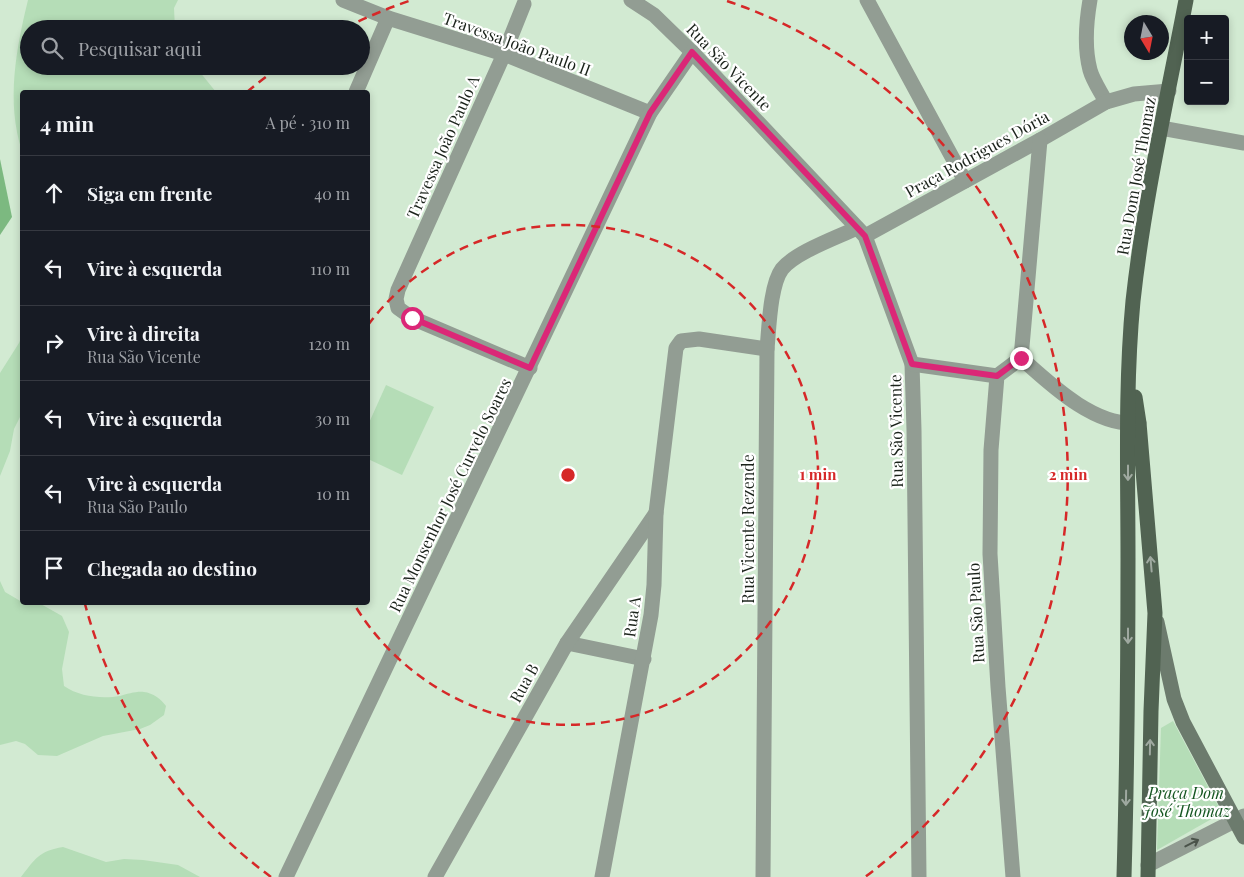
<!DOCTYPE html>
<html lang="pt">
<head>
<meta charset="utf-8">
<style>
  body { margin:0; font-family:"Playfair Display",serif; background:#20242c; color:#f1f3f6 }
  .controls { position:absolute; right:15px; top:15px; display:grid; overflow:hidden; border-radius:5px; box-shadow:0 2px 8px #0003 }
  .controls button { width:45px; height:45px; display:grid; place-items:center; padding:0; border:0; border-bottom:1px solid #363941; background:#171b24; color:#f1f3f6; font:25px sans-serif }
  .compass { position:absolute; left:1124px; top:15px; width:45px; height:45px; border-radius:50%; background:#171b24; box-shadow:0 2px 8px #0003; rotate:170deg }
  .stop { position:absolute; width:15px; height:15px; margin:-11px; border:4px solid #db2777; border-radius:50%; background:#fff }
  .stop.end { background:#db2777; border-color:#fff; box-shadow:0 1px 5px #0008 }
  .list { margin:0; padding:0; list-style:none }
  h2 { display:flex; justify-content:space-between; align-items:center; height:65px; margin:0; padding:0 20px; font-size:21px }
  h2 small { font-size:16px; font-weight:400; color:#9ea1a6 }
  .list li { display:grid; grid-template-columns:32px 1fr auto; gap:15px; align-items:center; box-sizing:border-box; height:75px; padding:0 20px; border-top:1px solid #363941 }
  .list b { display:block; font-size:19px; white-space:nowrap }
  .list p { margin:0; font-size:16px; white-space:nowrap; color:#9ea1a6 }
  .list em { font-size:16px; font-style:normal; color:#9ea1a6 }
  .icon { flex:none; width:28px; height:28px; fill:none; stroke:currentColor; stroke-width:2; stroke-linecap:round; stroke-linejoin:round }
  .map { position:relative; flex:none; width:1244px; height:877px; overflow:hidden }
  .search { position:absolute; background:#171b24; box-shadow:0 2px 8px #0003; left:20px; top:20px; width:350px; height:55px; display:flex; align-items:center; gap:12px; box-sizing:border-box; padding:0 18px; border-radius:28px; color:#9ea1a6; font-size:19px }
  .panel { position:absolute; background:#171b24; box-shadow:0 2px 8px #0003; left:20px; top:90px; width:350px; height:515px; border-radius:5px }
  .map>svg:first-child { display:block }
  .green { fill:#b5ddb7 }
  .water { fill:#7cb980 }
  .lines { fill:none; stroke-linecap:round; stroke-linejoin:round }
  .street { stroke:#929d93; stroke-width:15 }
  .secondary { stroke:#6c7b6d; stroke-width:15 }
  .primary { stroke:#516352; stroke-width:15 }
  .oneway { stroke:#9fa9a0 }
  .oneway2 { stroke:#4a534a }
  .route { stroke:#db2777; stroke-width:6 }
  .ring { fill:none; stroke:#d62828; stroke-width:2.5; stroke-dasharray:9 6 }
  .labels { text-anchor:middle; stroke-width:4.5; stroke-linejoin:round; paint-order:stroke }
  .street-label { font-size:16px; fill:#1a221a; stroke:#fff }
  .park-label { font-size:16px; font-style:italic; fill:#155621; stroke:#fff }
  .centre { fill:#d62828; stroke:#fff; stroke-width:2.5 }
  .ring-label { font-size:15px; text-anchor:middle; font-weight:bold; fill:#d62828; stroke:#fff; stroke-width:4.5; stroke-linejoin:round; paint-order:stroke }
</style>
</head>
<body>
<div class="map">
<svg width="1244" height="877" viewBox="0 0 1244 877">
  <rect width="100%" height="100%" fill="#d2ead2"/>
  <g class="green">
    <path d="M28 0H178L174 8 175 29H29V66H195L216 92H22V151C6 102 16 49 28 0Z"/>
    <polygon points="22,335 22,413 14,429 10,451 0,476 0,373 19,343"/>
    <polygon points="386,385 434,407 402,475 368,459 368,425"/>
    <path d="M0 581 5 592 22 602 39 603 62 616 69 632 62 669 64 686C80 697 102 699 120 696 127 694 137 691 144 692 153 693 161 699 166 706L164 715 150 725 140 729 103 736 57 756 38 755 25 744 16 741 0 745Z"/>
    <polygon points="1173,721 1222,813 1157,850 1161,728"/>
    <path d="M63 847 106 862 124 859 143 860 178 865 200 877H21C35 859 39 851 63 847Z"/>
  </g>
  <polygon class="water" points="0,159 12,217 0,235"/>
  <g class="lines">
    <g class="street">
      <polyline points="343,0 388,18 504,54 650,113"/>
      <polyline points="631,0 654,15 692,52 865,236 912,364 914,430 919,877"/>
      <polyline points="867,0 965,181"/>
      <path d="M1090 0C1086 23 1084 47 1090 70 1093 81 1101 92 1106 102"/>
      <polyline points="524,4 504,54 398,290 396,299 398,308 412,318 530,368"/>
      <polyline points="356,92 388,18"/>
      <polyline points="1161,128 1244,143"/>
      <polyline points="865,236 1040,140 1106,102 1134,94 1169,91"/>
      <polyline points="1021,358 1040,140"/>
      <path d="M1021 358C1051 385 1096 428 1139 423"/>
      <polyline points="912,364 997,376"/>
      <polyline points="567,643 644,659"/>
      <polyline points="1148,865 1244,816"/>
      <polyline points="286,877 650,113 692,52"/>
      <polyline points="435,877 567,643 656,513"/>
      <polyline points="602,877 651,615 654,585 656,513 676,348 681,341 699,339 767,349"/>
      <path d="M763 877 767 349C769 329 770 285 782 269 796 252 836 238 857 228"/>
      <polyline points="1013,877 998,687 990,554 991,450 997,376 1021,358"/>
    </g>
    <polyline class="secondary" points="1157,622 1174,699 1183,722 1244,837"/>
    <g class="primary">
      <polyline points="1135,397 1139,423 1155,613 1151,711 1148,877"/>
      <path d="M1124 877C1127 771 1128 664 1128 558 1128 472 1125 386 1133 301 1144 200 1167 100 1186 0"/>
    </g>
  </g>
  <defs><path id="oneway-shaft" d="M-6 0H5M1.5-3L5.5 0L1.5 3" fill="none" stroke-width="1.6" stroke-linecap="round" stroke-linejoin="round" transform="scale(1.25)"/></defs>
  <g class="oneway">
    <use href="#oneway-shaft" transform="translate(1128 473) rotate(90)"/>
    <use href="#oneway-shaft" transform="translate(1151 564) rotate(-95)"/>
    <use href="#oneway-shaft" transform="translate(1128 636) rotate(90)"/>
    <use href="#oneway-shaft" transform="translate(1150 747) rotate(-89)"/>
    <use href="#oneway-shaft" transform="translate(1126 798) rotate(91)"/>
  </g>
  <use class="oneway2" href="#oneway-shaft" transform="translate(1192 843) rotate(-27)"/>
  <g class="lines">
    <polyline class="route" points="412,318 530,368 650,113 692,52 865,236 912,364 997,376 1021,358"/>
  </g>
  <g class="ring">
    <path d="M368 325A250 250 0 1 1 354 604"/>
    <path d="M271 877A500 500 0 0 1 85 604M247 92A500 500 0 0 1 278 68M345 28A500 500 0 0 1 409 1M727 1A500 500 0 0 1 865 877"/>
  </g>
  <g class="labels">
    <g class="street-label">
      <text transform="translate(517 44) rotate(20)" y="6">Travessa João Paulo II</text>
      <text transform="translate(729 67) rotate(46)" y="6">Rua São Vicente</text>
      <text transform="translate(443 147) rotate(-66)" y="6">Travessa João Paulo A</text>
      <text transform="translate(977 154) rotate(-29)" y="6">Praça Rodrigues Dória</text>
      <text transform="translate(1136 176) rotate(-80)" y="6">Rua Dom José Thomaz</text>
      <text transform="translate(896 431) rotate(-91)" y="6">Rua São Vicente</text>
      <text transform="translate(450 495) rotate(-64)" y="6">Rua Monsenhor José Curvelo Soares</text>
      <text transform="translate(748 529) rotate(-90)" y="6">Rua Vicente Rezende</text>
      <text transform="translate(976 613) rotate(-93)" y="6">Rua São Paulo</text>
      <text transform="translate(632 617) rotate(-82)" y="6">Rua A</text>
      <text transform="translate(524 683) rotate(-61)" y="6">Rua B</text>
    </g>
    <g class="park-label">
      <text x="1186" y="799">Praça Dom<tspan x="1186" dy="18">José Thomaz</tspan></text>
    </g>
  </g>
  <circle cx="568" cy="475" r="8" class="centre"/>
  <g class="ring-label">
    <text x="818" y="480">1 min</text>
    <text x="1068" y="480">2 min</text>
  </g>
</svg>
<div class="controls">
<button>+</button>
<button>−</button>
</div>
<svg class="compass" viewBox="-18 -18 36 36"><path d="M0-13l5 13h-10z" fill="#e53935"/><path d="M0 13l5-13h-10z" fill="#9ea1a6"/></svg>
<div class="stop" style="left:412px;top:318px"></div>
<div class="stop end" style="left:1021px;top:358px"></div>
<div class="search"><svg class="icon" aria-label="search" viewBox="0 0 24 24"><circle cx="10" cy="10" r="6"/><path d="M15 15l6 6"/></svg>Pesquisar aqui</div>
<section class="panel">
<h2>4 min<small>A pé · 310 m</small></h2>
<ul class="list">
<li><svg class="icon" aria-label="ahead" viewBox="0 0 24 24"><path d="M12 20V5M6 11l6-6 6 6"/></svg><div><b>Siga em frente</b></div><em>40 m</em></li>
<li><svg class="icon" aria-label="left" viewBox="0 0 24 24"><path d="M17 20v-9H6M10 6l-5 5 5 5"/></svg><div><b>Vire à esquerda</b></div><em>110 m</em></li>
<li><svg class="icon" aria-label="right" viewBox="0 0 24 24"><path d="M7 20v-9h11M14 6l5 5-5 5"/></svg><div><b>Vire à direita</b><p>Rua São Vicente</p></div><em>120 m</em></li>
<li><svg class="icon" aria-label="left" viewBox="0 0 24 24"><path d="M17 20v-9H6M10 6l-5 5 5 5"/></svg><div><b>Vire à esquerda</b></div><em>30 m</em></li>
<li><svg class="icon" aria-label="left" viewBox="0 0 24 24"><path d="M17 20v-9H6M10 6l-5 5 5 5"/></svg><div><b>Vire à esquerda</b><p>Rua São Paulo</p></div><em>10 m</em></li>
<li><svg class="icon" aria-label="arrive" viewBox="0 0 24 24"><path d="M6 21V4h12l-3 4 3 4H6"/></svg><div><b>Chegada ao destino</b></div></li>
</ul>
</section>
</div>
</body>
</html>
